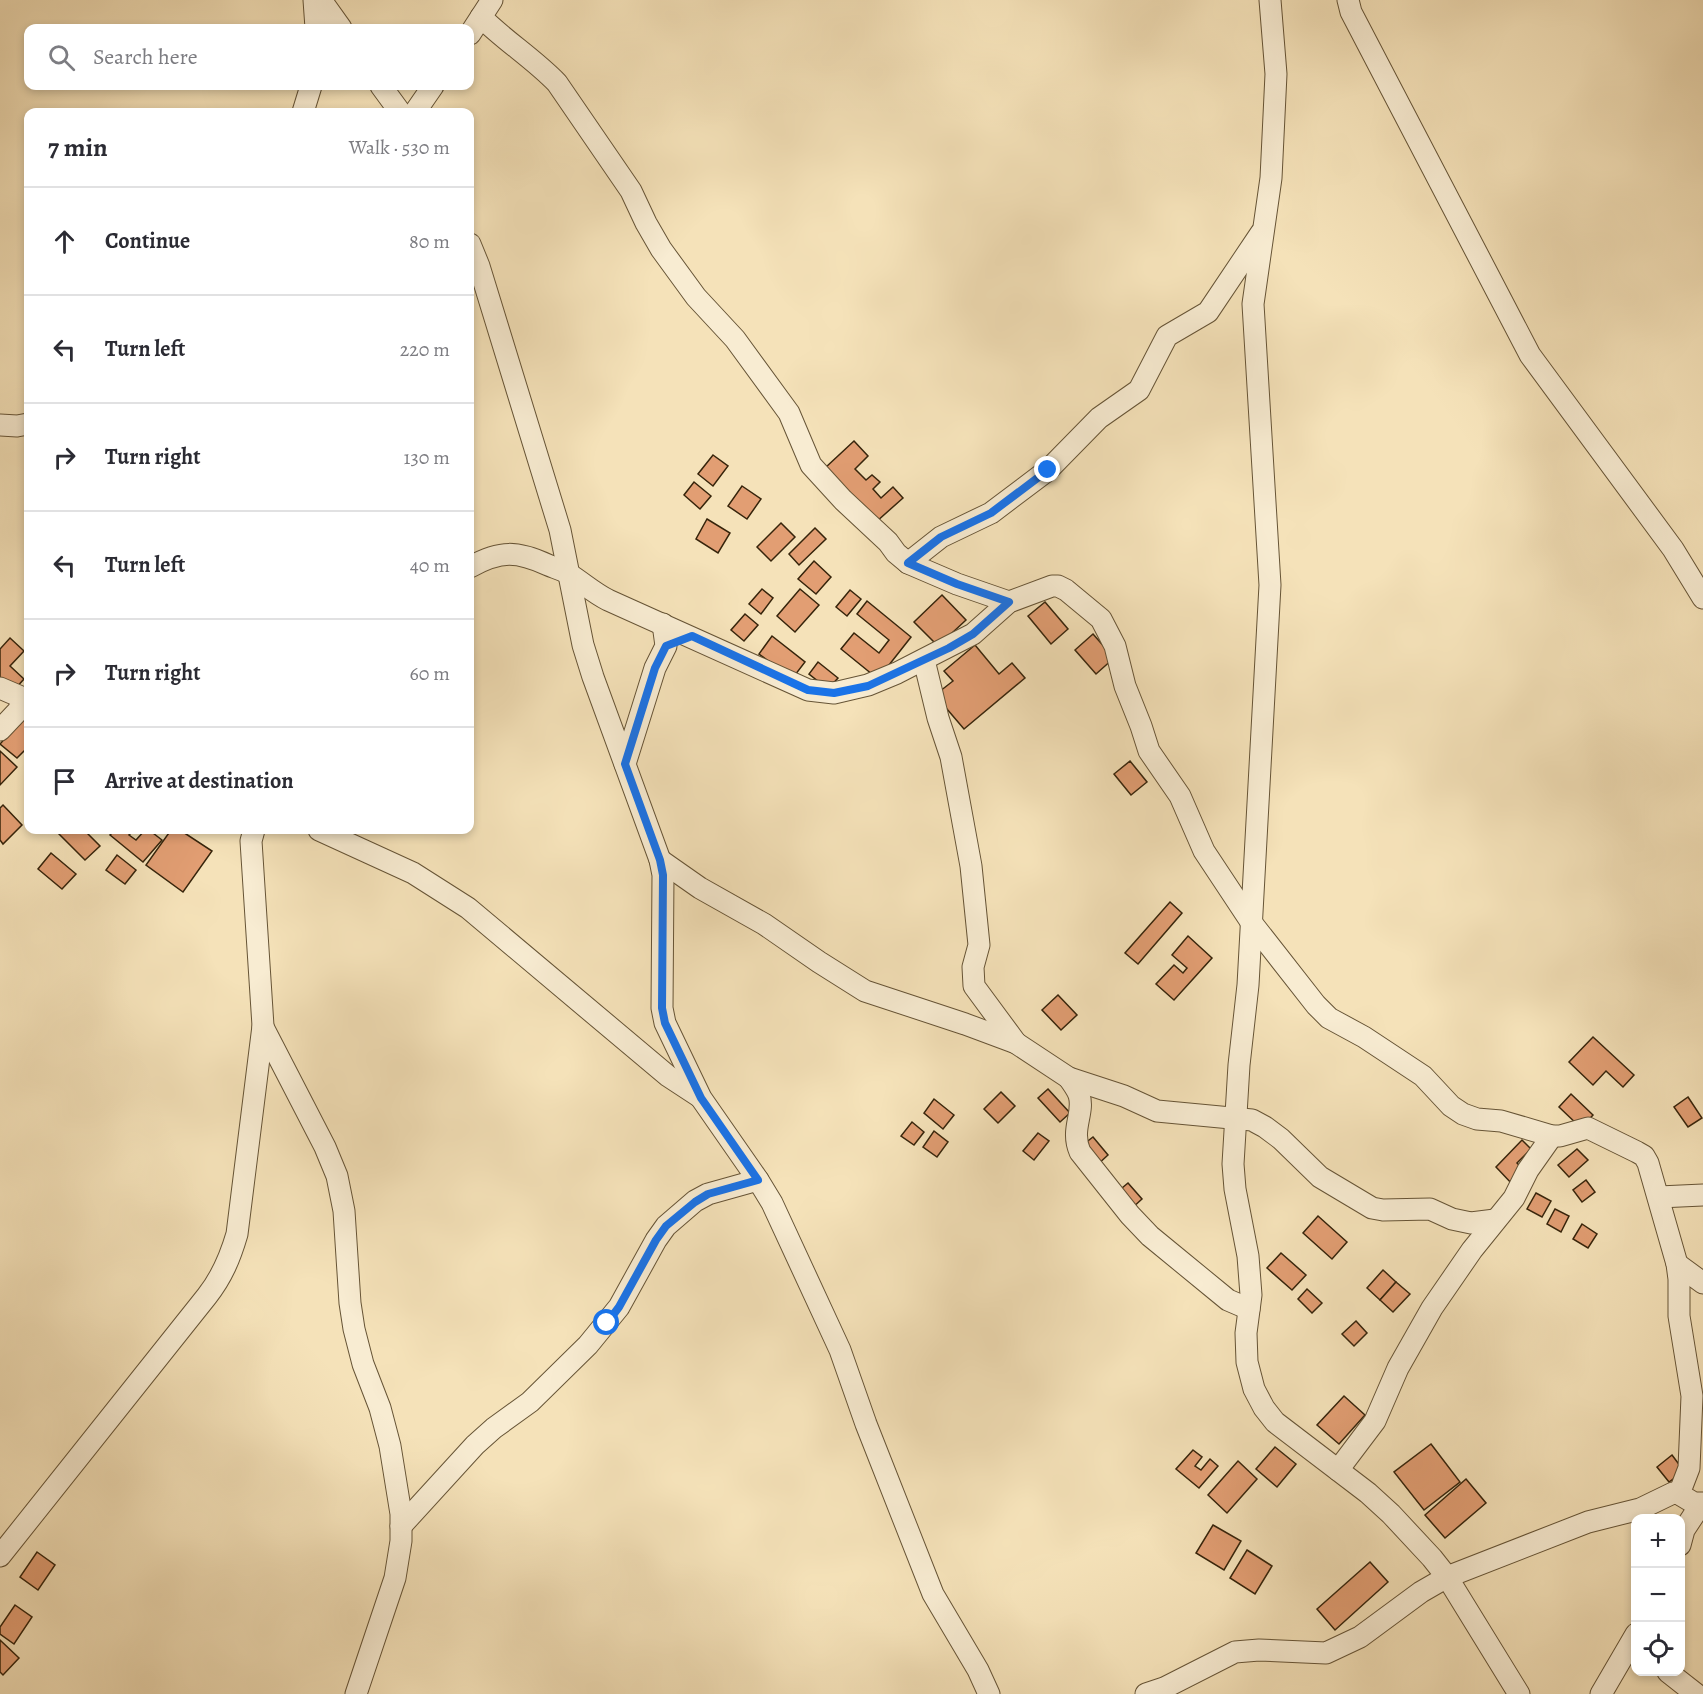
<!DOCTYPE html>
<html lang="en">
<head>
<meta charset="utf-8">
<style>
  body { margin:0; font-family:Alegreya,serif; background:#f7f7f7; color:#2b2b33 }
  .controls { position:absolute; right:18px; bottom:18px; display:grid; overflow:hidden; border-radius:12px; box-shadow:0 3px 9px #0003 }
  .controls button { width:54px; height:54px; display:grid; place-items:center; padding:0; border:0; border-bottom:2px solid #e1e1e2; background:#fff; color:#2b2b33; font:30px sans-serif }
  .stop { position:absolute; width:18px; height:18px; margin:-14px; border:4px solid #1a73e8; border-radius:50%; background:#fff }
  .stop.end { background:#1a73e8; border-color:#fff; box-shadow:0 2px 6px #0008 }
  .list { margin:0; padding:0; list-style:none }
  h2 { display:flex; justify-content:space-between; align-items:center; height:78px; margin:0; padding:0 24px; font-size:26px }
  h2 small { font-size:20px; font-weight:400; color:#7c7c81 }
  .list li { display:grid; grid-template-columns:39px 1fr auto; gap:18px; align-items:center; box-sizing:border-box; height:108px; padding:0 24px; border-top:2px solid #e1e1e2 }
  .list b { display:block; font-size:22px; white-space:nowrap }
  .list em { font-size:20px; font-style:normal; color:#7c7c81 }
  .icon { flex:none; width:33px; height:33px; fill:none; stroke:currentColor; stroke-width:2; stroke-linecap:round; stroke-linejoin:round }
  .map { position:relative; flex:none; width:1703px; height:1694px; overflow:hidden }
  .search { position:absolute; background:#fff; box-shadow:0 3px 9px #0003; left:24px; top:24px; width:450px; height:66px; display:flex; align-items:center; gap:15px; box-sizing:border-box; padding:0 21px; border-radius:12px; color:#7c7c81; font-size:22px }
  .panel { position:absolute; background:#fff; box-shadow:0 3px 9px #0003; left:24px; top:108px; width:450px; height:726px; border-radius:12px }
  .map>svg:first-child { display:block }
  .building { fill:#e29e73; stroke:#36240b; stroke-width:1.5 }
  .lines { fill:none; stroke-linecap:round; stroke-linejoin:round }
  .street-casing { stroke:#665436; stroke-width:23 }
  .street { stroke:#f8ecd2; stroke-width:21 }
  .route { stroke:#1a73e8; stroke-width:8 }
</style>
</head>
<body>
<div class="map">
<svg width="1703" height="1694" viewBox="0 0 1703 1694">
  <rect width="100%" height="100%" fill="#f5e2b9"/>
  <filter id="stains"><feTurbulence type="fractalNoise" baseFrequency=".00333" numOctaves="4"/><feColorMatrix values="0 0 0 0 .2 0 0 0 0 .09 0 0 0 0 .02 0 0 0 .5 -.17"/></filter>
  <radialGradient id="worn" r=".72"><stop offset=".6" stop-color="#630" stop-opacity="0"/><stop offset="1" stop-color="#630" stop-opacity=".3"/></radialGradient>
  <g class="building">
    <polygon points="854,441 868,456 855,469 866,480 872,475 880,482 873,489 881,498 893,487 903,498 876,522 825,468"/>
    <polygon points="713,455 728,466 713,486 698,474"/>
    <polygon points="694,482 711,496 700,509 684,495"/>
    <polygon points="742,486 761,499 747,519 728,506"/>
    <polygon points="707,519 730,533 718,553 696,539"/>
    <polygon points="781,523 795,537 771,561 757,547"/>
    <polygon points="815,528 826,539 799,565 789,554"/>
    <polygon points="814,561 831,577 816,594 798,579"/>
    <polygon points="762,589 773,598 761,614 749,604"/>
    <polygon points="800,589 819,605 795,632 777,616"/>
    <polygon points="850,590 861,599 847,616 836,607"/>
    <polygon points="942,595 966,620 938,646 914,622"/>
    <polygon points="867,601 911,637 878,679 841,649 854,633 879,653 889,640 857,614"/>
    <polygon points="1045,602 1068,629 1051,644 1028,616"/>
    <polygon points="745,614 758,625 744,641 731,630"/>
    <polygon points="1093,634 1114,658 1096,674 1075,650"/>
    <polygon points="772,636 805,662 792,679 759,654"/>
    <polygon points="10,638 24,651 10,666 24,679 14,690 0,677 0,649"/>
    <polygon points="975,645 999,674 1012,663 1025,678 964,729 935,695 953,681 944,671"/>
    <polygon points="818,662 838,678 828,689 809,674"/>
    <polygon points="28,713 28,749 27,748 17,758 0,744"/>
    <polygon points="0,751 17,767 0,785"/>
    <polygon points="1130,761 1147,782 1131,795 1114,774"/>
    <polygon points="3,805 22,825 3,844 0,840 0,808"/>
    <polygon points="61,830 84,830 100,846 85,860 58,833"/>
    <polygon points="115,830 134,830 129,835 136,840 145,830 149,830 162,840 143,862 110,835"/>
    <polygon points="171,830 180,830 212,851 183,892 146,865"/>
    <polygon points="51,853 76,874 62,889 38,869"/>
    <polygon points="117,855 136,870 125,884 106,870"/>
    <polygon points="1170,902 1182,913 1138,964 1125,953"/>
    <polygon points="1188,936 1212,958 1174,1000 1156,984 1174,965 1183,973 1187,968 1172,955"/>
    <polygon points="1058,995 1077,1015 1061,1030 1042,1010"/>
    <polygon points="1593,1037 1634,1075 1623,1087 1606,1071 1593,1085 1569,1062"/>
    <polygon points="1048,1089 1070,1113 1060,1122 1038,1098"/>
    <polygon points="1001,1092 1015,1106 998,1123 984,1109"/>
    <polygon points="1571,1094 1593,1115 1581,1128 1559,1107"/>
    <polygon points="1688,1097 1702,1118 1688,1127 1674,1107"/>
    <polygon points="934,1099 954,1115 943,1129 924,1113"/>
    <polygon points="912,1122 924,1132 914,1145 901,1136"/>
    <polygon points="934,1131 948,1142 937,1157 923,1147"/>
    <polygon points="1038,1133 1049,1141 1034,1160 1023,1151"/>
    <polygon points="1093,1137 1108,1155 1096,1166 1080,1147"/>
    <polygon points="1522,1140 1531,1149 1517,1163 1526,1172 1513,1185 1496,1167"/>
    <polygon points="1577,1149 1588,1160 1569,1177 1558,1165"/>
    <polygon points="1586,1180 1595,1192 1582,1202 1573,1190"/>
    <polygon points="1128,1183 1142,1199 1131,1209 1116,1193"/>
    <polygon points="1536,1193 1551,1201 1542,1217 1527,1209"/>
    <polygon points="1555,1209 1569,1216 1561,1232 1547,1224"/>
    <polygon points="1318,1216 1347,1242 1332,1259 1303,1233"/>
    <polygon points="1582,1224 1597,1234 1588,1248 1573,1239"/>
    <polygon points="1281,1253 1306,1275 1292,1290 1267,1268"/>
    <polygon points="1383,1270 1396,1282 1380,1300 1367,1288"/>
    <polygon points="1396,1282 1410,1294 1393,1312 1380,1300"/>
    <polygon points="1307,1289 1322,1303 1312,1313 1298,1299"/>
    <polygon points="1356,1321 1367,1333 1354,1346 1342,1334"/>
    <polygon points="1344,1396 1365,1415 1339,1444 1317,1425"/>
    <polygon points="1431,1444 1460,1482 1424,1510 1394,1472"/>
    <polygon points="1275,1447 1296,1464 1277,1487 1256,1469"/>
    <polygon points="1193,1450 1202,1457 1195,1466 1201,1470 1210,1459 1218,1466 1199,1488 1176,1469"/>
    <polygon points="1672,1455 1684,1471 1669,1482 1657,1467"/>
    <polygon points="1238,1461 1257,1479 1227,1513 1208,1495"/>
    <polygon points="1466,1479 1486,1503 1445,1538 1425,1515"/>
    <polygon points="1213,1525 1241,1541 1224,1570 1196,1553"/>
    <polygon points="1247,1550 1272,1566 1255,1594 1230,1578"/>
    <polygon points="37,1552 55,1565 38,1590 20,1577"/>
    <polygon points="1370,1562 1388,1582 1335,1630 1317,1609"/>
    <polygon points="15,1605 32,1617 14,1644 0,1634 0,1627"/>
    <polygon points="0,1640 19,1658 3,1675 0,1672"/>
  </g>
  <g class="lines">
    <g class="street-casing">
      <g id="street">
        <polyline points="314,0 316,28"/>
        <polyline points="321,0 341,28"/>
        <polyline points="1270,0 1276,74 1271,178 1253,304 1270,585 1248,985 1239,1065 1233,1164 1235,1189 1248,1256 1251,1295 1246,1333 1247,1362 1254,1389 1264,1408 1275,1422 1368,1493 1391,1514 1432,1558 1447,1577 1519,1694"/>
        <polyline points="1348,0 1351,12 1530,355 1673,549 1703,598"/>
        <path d="M481 17C505 41 534 59 557 83L631 191 646 223 661 249 696 297 735 339 789 413 811 465 843 500 888 542 896 553 908 563 957 584 1009 602"/>
        <polyline points="470,34 492,0"/>
        <polyline points="381,86 400,112"/>
        <polyline points="303,112 311,86"/>
        <polyline points="415,112 433,86"/>
        <polyline points="470,244 479,266 560,530 583,645 593,677 660,860 663,875 662,1008 665,1023 701,1098 758,1180 772,1203 840,1350 866,1424 933,1594 978,1670 989,1694"/>
        <polyline points="0,425 17,426 28,424"/>
        <polyline points="908,563 941,537 991,513 1048,470 1099,418 1139,390 1167,336 1208,312 1261,233"/>
        <path d="M470 567C501 550 517 551 548 565 555 568 563 570 569 574 583 583 594 593 608 600L808 690 834 693 868 685 897 673 973 634 1009 602 1052 586H1058L1066 590 1101 619 1115 646 1125 686 1141 726 1149 751 1180 796 1204 851 1251 922 1316 1005 1329 1018 1364 1037 1423 1076 1451 1106 1463 1114 1477 1119 1501 1121 1552 1136H1560L1588 1128 1637 1152 1644 1156 1648 1163 1677 1264 1679 1279V1316L1692 1396 1689 1468 1679 1494"/>
        <polyline points="924,660 938,718 951,757 971,866 979,945 973,967 974,986 1016,1043"/>
        <polyline points="0,688 28,700"/>
        <polyline points="0,730 18,711 24,699"/>
        <polyline points="625,764 655,668 666,646 663,624"/>
        <polyline points="319,830 413,873 468,908 668,1076 700,1097"/>
        <polyline points="660,860 700,888 764,924 819,962 865,991 965,1024 1016,1043 1069,1078 1124,1096 1157,1111 1252,1120 1265,1127 1281,1139 1320,1177 1372,1208 1383,1210 1430,1209 1452,1219 1471,1223 1495,1220"/>
        <polyline points="263,1027 325,1147 337,1176 344,1211 350,1303 354,1329 363,1364 380,1408 390,1446 401,1514 401,1541 395,1578 356,1694"/>
        <path d="M1069 1078C1072 1083 1077 1089 1079 1095 1085 1113 1070 1129 1080 1152L1130 1215 1150 1236 1228 1300 1249 1309"/>
        <polyline points="1659,1197 1703,1195"/>
        <polyline points="1677,1264 1703,1283"/>
        <polyline points="1338,1470 1375,1421 1398,1368 1432,1308 1472,1250 1514,1198 1528,1170 1552,1136"/>
        <polyline points="401,1526 475,1445 494,1428 530,1402 588,1345 619,1307 656,1240 666,1226 695,1201 708,1194 758,1180"/>
        <polyline points="1680,1545 1684,1530 1701,1504"/>
        <path d="M0 1556 207 1296C222 1277 230 1258 237 1234L263 1026 251 841 254 830"/>
        <polyline points="1668,1672 1696,1694"/>
        <polyline points="1146,1694 1164,1688 1235,1652 1259,1650 1326,1653 1360,1637 1421,1592 1447,1577 1588,1522 1640,1509 1673,1493 1679,1494 1694,1503 1703,1503"/>
        <polyline points="1601,1694 1636,1634"/>
      </g>
    </g>
    <use href="#street" class="street"/>
  </g>
  <g class="lines">
    <polyline class="route" points="607,1323 619,1307 656,1240 666,1226 695,1202 708,1194 758,1180 701,1098 665,1023 662,1008 663,875 660,860 625,764 655,668 666,646 692,636 808,690 834,693 868,686 949,648 973,634 1009,602 957,584 908,563 941,537 991,513 1048,470"/>
  </g>
  <rect width="100%" height="100%" filter="url(#stains)"/>
  <rect width="100%" height="100%" fill="url(#worn)"/>
</svg>
<div class="controls">
<button>+</button>
<button>−</button>
<button><svg class="icon" aria-label="locate" viewBox="0 0 24 24"><circle cx="12" cy="12" r="6"/><path d="M12 2v4M12 18v4M2 12h4M18 12h4"/></svg></button>
</div>
<div class="stop" style="left:607px;top:1323px"></div>
<div class="stop end" style="left:1048px;top:470px"></div>
<div class="search"><svg class="icon" aria-label="search" viewBox="0 0 24 24"><circle cx="10" cy="10" r="6"/><path d="M15 15l6 6"/></svg>Search here</div>
<section class="panel">
<h2>7 min<small>Walk · 530 m</small></h2>
<ul class="list">
<li><svg class="icon" aria-label="ahead" viewBox="0 0 24 24"><path d="M12 20V5M6 11l6-6 6 6"/></svg><div><b>Continue</b></div><em>80 m</em></li>
<li><svg class="icon" aria-label="left" viewBox="0 0 24 24"><path d="M17 20v-9H6M10 6l-5 5 5 5"/></svg><div><b>Turn left</b></div><em>220 m</em></li>
<li><svg class="icon" aria-label="right" viewBox="0 0 24 24"><path d="M7 20v-9h11M14 6l5 5-5 5"/></svg><div><b>Turn right</b></div><em>130 m</em></li>
<li><svg class="icon" aria-label="left" viewBox="0 0 24 24"><path d="M17 20v-9H6M10 6l-5 5 5 5"/></svg><div><b>Turn left</b></div><em>40 m</em></li>
<li><svg class="icon" aria-label="right" viewBox="0 0 24 24"><path d="M7 20v-9h11M14 6l5 5-5 5"/></svg><div><b>Turn right</b></div><em>60 m</em></li>
<li><svg class="icon" aria-label="arrive" viewBox="0 0 24 24"><path d="M6 21V4h12l-3 4 3 4H6"/></svg><div><b>Arrive at destination</b></div></li>
</ul>
</section>
</div>
</body>
</html>
